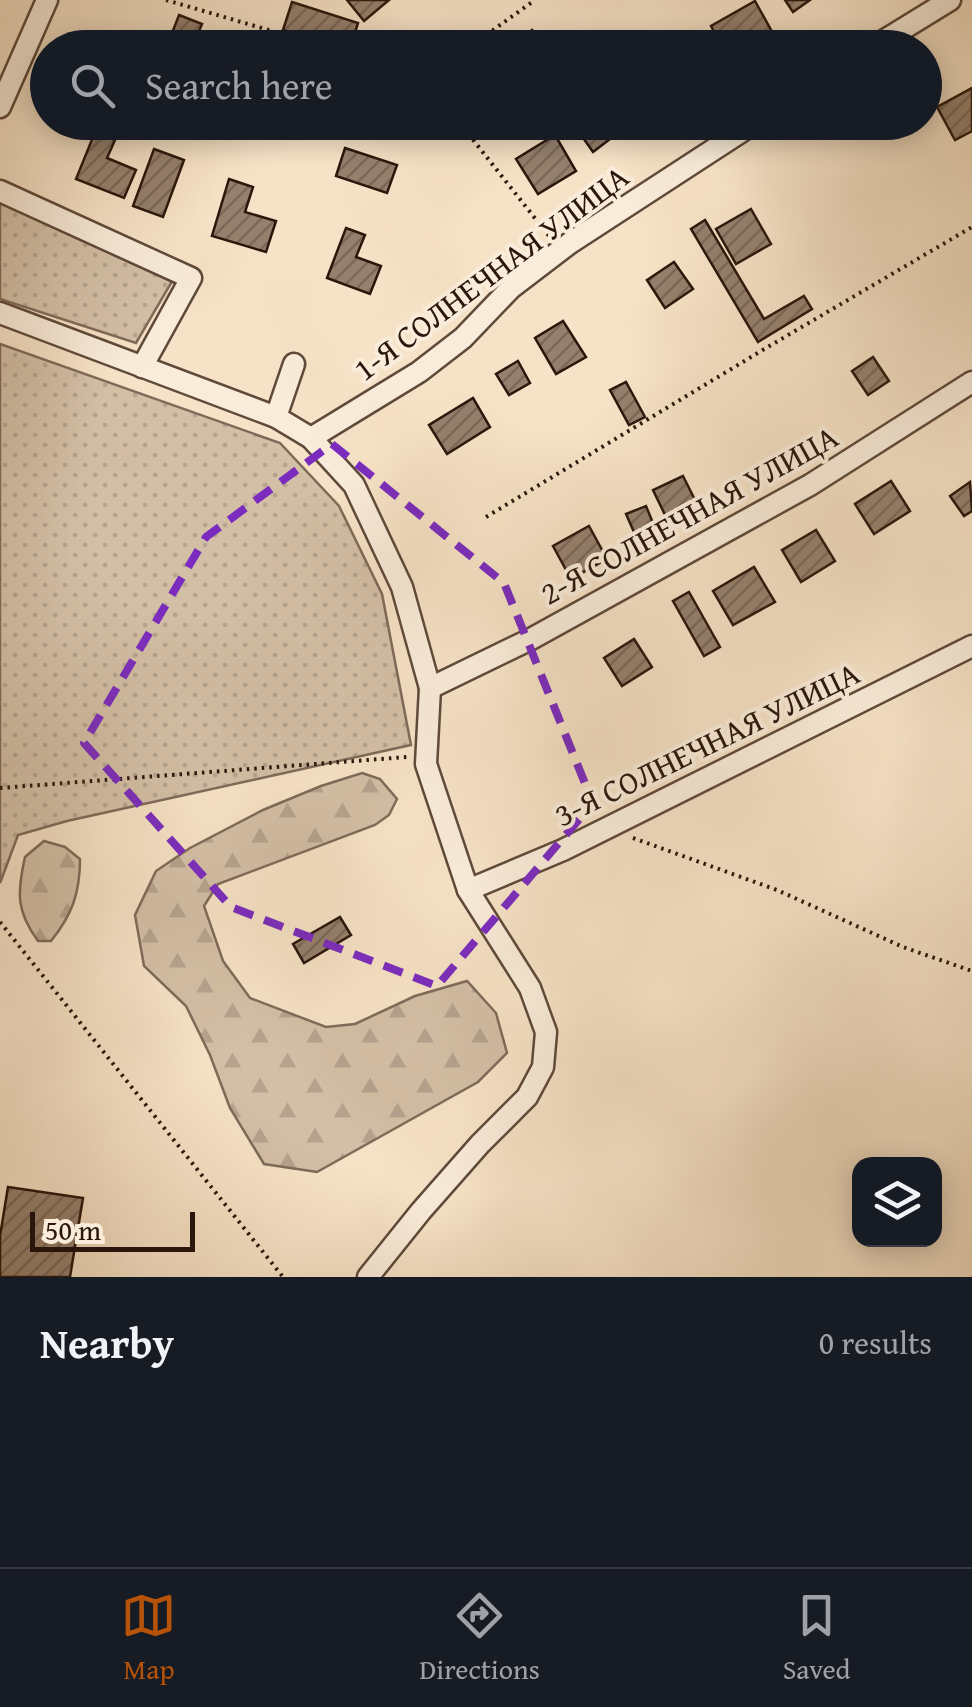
<!DOCTYPE html>
<html lang="en">
<head>
<meta charset="utf-8">
<style>
  body { margin:0; font-family:"Gentium Book Plus",serif; background:#20242c; color:#f1f3f6 }
  .controls { position:absolute; right:30px; bottom:30px; display:grid; overflow:hidden; border-radius:20px; box-shadow:0 5px 25px #0003 }
  .controls button { width:90px; height:90px; display:grid; place-items:center; padding:0; border:0; border-bottom:2px solid #363941; background:#171b24; color:#f1f3f6; font:50px sans-serif }
  .scale { position:absolute; left:30px; bottom:25px; width:165px; box-sizing:border-box; padding-left:10px; border:5px solid #2b160c; border-top:0; font-size:28px; line-height:35px; white-space:nowrap; color:#2b160c; -webkit-text-stroke:8px #f9ecda; paint-order:stroke }
  .list { margin:0; padding:0; list-style:none }
  h2 { display:flex; justify-content:space-between; align-items:center; height:130px; margin:0; padding:0 40px; font-size:42px }
  h2 small { font-size:32px; font-weight:400; color:#9ea1a6 }
  .icon { flex:none; width:55px; height:55px; fill:none; stroke:currentColor; stroke-width:2; stroke-linecap:round; stroke-linejoin:round }
  .map { position:relative; flex:none; width:972px; height:1277px; overflow:hidden }
  .search { position:absolute; background:#171b24; box-shadow:0 5px 25px #0003; left:30px; right:30px; top:30px; height:110px; display:flex; align-items:center; gap:25px; box-sizing:border-box; padding:0 35px; border-radius:55px; color:#9ea1a6; font-size:38px }
  .sheet { height:290px; background:#171b24 }
  nav { display:flex; justify-content:space-around; align-items:center; box-sizing:border-box; height:140px; border-top:2px solid #363941; background:#171b24; font-size:28px; color:#9ea1a6 }
  nav a { display:grid; justify-items:center; gap:5px }
  nav .on { color:#b45309 }
  .map>svg:first-child { display:block }
  .green { fill:url(#green-dots); stroke:#7f6a59; stroke-width:2.5 }
  .forest { fill:url(#forest-firs); stroke:#7f6a59; stroke-width:2.5 }
  .building { fill:url(#building-hatch); stroke:#2b160c; stroke-width:2.5 }
  .lines { fill:none; stroke-linecap:round; stroke-linejoin:round }
  .minor-casing { stroke:#5e493a; stroke-width:25 }
  .path { stroke:#2b160c; stroke-width:4; stroke-dasharray:2.5 5; stroke-linecap:butt }
  .minor { stroke:#f9ecda; stroke-width:20 }
  .marked { fill:none; stroke:#7b2cbf; stroke-width:8; stroke-dasharray:20 12; stroke-linejoin:round }
  .labels { text-anchor:middle; stroke-width:8; stroke-linejoin:round; paint-order:stroke }
  .street-label { font-size:32px; fill:#2b160c; stroke:#f9ecda }
</style>
</head>
<body>
<div class="map">
<svg width="972" height="1277" viewBox="0 0 972 1277">
  <defs>
    <pattern id="green-dots" width="8" height="8" patternUnits="userSpaceOnUse" patternTransform="scale(2.5)"><rect width="8" height="8" fill="#d3bfa6"/><path d="M2 2h.1M6 6h.1" fill="none" stroke="#b5a38e" stroke-width="1.8" stroke-linecap="round"/></pattern>
    <pattern id="forest-firs" width="22" height="20" patternUnits="userSpaceOnUse" patternTransform="scale(2.5)"><rect width="22" height="20" fill="#d3bfa6"/><path d="M5 1l3.5 6h-7zM16 11l3.5 6h-7z" fill="#b5a38e"/></pattern>
    <pattern id="building-hatch" width="6" height="6" patternUnits="userSpaceOnUse" patternTransform="scale(2.5)"><rect width="6" height="6" fill="#95806d"/><path d="M-1 1l2-2M0 6l6-6M5 7l2-2" fill="none" stroke="#7a6858"/></pattern>
  </defs>
  <rect width="100%" height="100%" fill="#f6e2c6"/>
  <filter id="stains"><feTurbulence type="fractalNoise" baseFrequency=".002" numOctaves="4"/><feColorMatrix values="0 0 0 0 .2 0 0 0 0 .09 0 0 0 0 .02 0 0 0 .5 -.17"/></filter>
  <radialGradient id="worn" r=".72"><stop offset=".6" stop-color="#630" stop-opacity="0"/><stop offset="1" stop-color="#630" stop-opacity=".3"/></radialGradient>
  <g class="green">
    <polygon points="0,202 174,278 136,343 0,299"/>
    <polygon points="0,344 280,443 339,506 382,594 411,745 67,821 18,835 0,883"/>
  </g>
  <g class="forest">
    <polygon points="362,773 380,779 397,799 389,815 375,825 218,884 204,906 223,961 250,998 326,1027 355,1024 415,996 467,981 496,1013 507,1053 478,1082 317,1172 264,1164 230,1108 210,1055 186,1006 144,966 135,915 156,871 190,848 263,810 321,786"/>
    <path d="M44 841 65 847 80 859C80 893 72 915 51 941H38C16 911 17 893 25 857Z"/>
  </g>
  <g class="building">
    <polygon points="347,0 389,0 364,21"/>
    <polygon points="785,0 810,0 793,12"/>
    <polygon points="755,1 781,48 723,48 711,26"/>
    <polygon points="292,2 358,23 350,48 340,48 283,30"/>
    <polygon points="179,15 202,24 192,48 169,41"/>
    <polygon points="532,30 545,48 520,48 516,41"/>
    <polygon points="972,88 972,131 955,140 937,107"/>
    <polygon points="572,122 597,122 610,139 593,152"/>
    <polygon points="95,132 115,140 107,158 136,170 124,198 76,179"/>
    <polygon points="555,135 576,171 538,194 516,159"/>
    <polygon points="345,148 397,165 387,193 336,176"/>
    <polygon points="154,149 184,160 163,217 133,206"/>
    <polygon points="229,179 253,187 245,212 276,221 266,252 212,236"/>
    <polygon points="751,209 771,244 736,264 716,229"/>
    <polygon points="705,220 764,319 804,296 812,309 758,342 691,229"/>
    <polygon points="346,228 365,235 356,257 381,266 370,294 327,278"/>
    <polygon points="674,262 693,289 665,308 647,280"/>
    <polygon points="563,321 586,357 556,374 535,338"/>
    <polygon points="873,357 889,381 868,395 852,371"/>
    <polygon points="518,361 530,383 509,395 496,374"/>
    <polygon points="626,382 645,417 629,425 610,390"/>
    <polygon points="473,398 490,427 447,454 429,425"/>
    <polygon points="683,476 697,504 667,519 653,490"/>
    <polygon points="891,481 910,511 874,534 855,504"/>
    <polygon points="970,482 972,511 964,516 950,496"/>
    <polygon points="646,506 657,533 638,541 626,514"/>
    <polygon points="589,526 607,559 571,579 553,546"/>
    <polygon points="816,530 835,561 801,582 782,550"/>
    <polygon points="754,567 775,602 733,625 713,591"/>
    <polygon points="689,592 720,647 704,656 673,601"/>
    <polygon points="634,639 652,667 622,686 604,658"/>
    <polygon points="340,917 351,935 304,963 293,944"/>
    <polygon points="8,1187 83,1198 70,1277 0,1277 0,1236"/>
  </g>
  <g class="lines">
    <g class="minor-casing">
      <g id="minor">
        <polyline points="872,48 950,0"/>
        <polyline points="0,107 47,0"/>
        <polyline points="0,191 191,278 142,367"/>
        <polyline points="0,313 276,417 311,438 354,485 402,587 430,688 426,764 468,890 530,988 546,1032 543,1067 527,1097 480,1144 421,1211 368,1277"/>
        <polyline points="276,417 294,364"/>
        <polyline points="311,438 419,372 463,338 511,288 570,243 756,122"/>
        <polyline points="430,688 531,639 810,485 972,382"/>
        <polyline points="468,890 563,850 972,646"/>
      </g>
    </g>
    <g class="path">
      <polyline points="166,0 330,48"/>
      <polyline points="468,48 535,0"/>
      <polyline points="459,122 549,236"/>
      <polyline points="486,517 766,348 972,227"/>
      <polyline points="0,788 407,757"/>
      <polyline points="633,838 777,890 903,947 972,971"/>
      <polyline points="0,922 283,1277"/>
    </g>
    <use href="#minor" class="minor"/>
  </g>
  <path class="marked" d="M332 444 504 583 593 803 437 986 231 907 84 743 206 537Z"/>
  <g class="labels">
    <g class="street-label">
      <text transform="translate(491 273) rotate(-37)" y="11">1-Я СОЛНЕЧНАЯ УЛИЦА</text>
      <text transform="translate(689 515) rotate(-29)" y="11">2-Я СОЛНЕЧНАЯ УЛИЦА</text>
      <text transform="translate(707 744) rotate(-26)" y="11">3-Я СОЛНЕЧНАЯ УЛИЦА</text>
    </g>
  </g>
  <rect width="100%" height="100%" filter="url(#stains)"/>
  <rect width="100%" height="100%" fill="url(#worn)"/>
</svg>
<div class="controls">
<button><svg class="icon" aria-label="layers" viewBox="0 0 24 24"><path d="M12 4l9 5-9 5-9-5zM3 14l9 5 9-5"/></svg></button>
</div>
<div class="scale">50 m</div>
<div class="search"><svg class="icon" aria-label="search" viewBox="0 0 24 24"><circle cx="10" cy="10" r="6"/><path d="M15 15l6 6"/></svg>Search here</div>
</div>
<section class="sheet">
<h2>Nearby<small>0 results</small></h2>
<ul class="list">
</ul>
</section>
<nav>
<a class="on"><svg class="icon" aria-label="map" viewBox="0 0 24 24"><path d="M3 6l6-2 6 2 6-2v14l-6 2-6-2-6 2zM9 4v14M15 6v14"/></svg>Map</a>
<a><svg class="icon" aria-label="directions" viewBox="0 0 24 24"><path d="M12 3l9 9-9 9-9-9zM9 14v-3h6M13 9l2 2-2 2"/></svg>Directions</a>
<a><svg class="icon" aria-label="saved" viewBox="0 0 24 24"><path d="M7 4h10v16l-5-4-5 4z"/></svg>Saved</a>
</nav>
</body>
</html>
